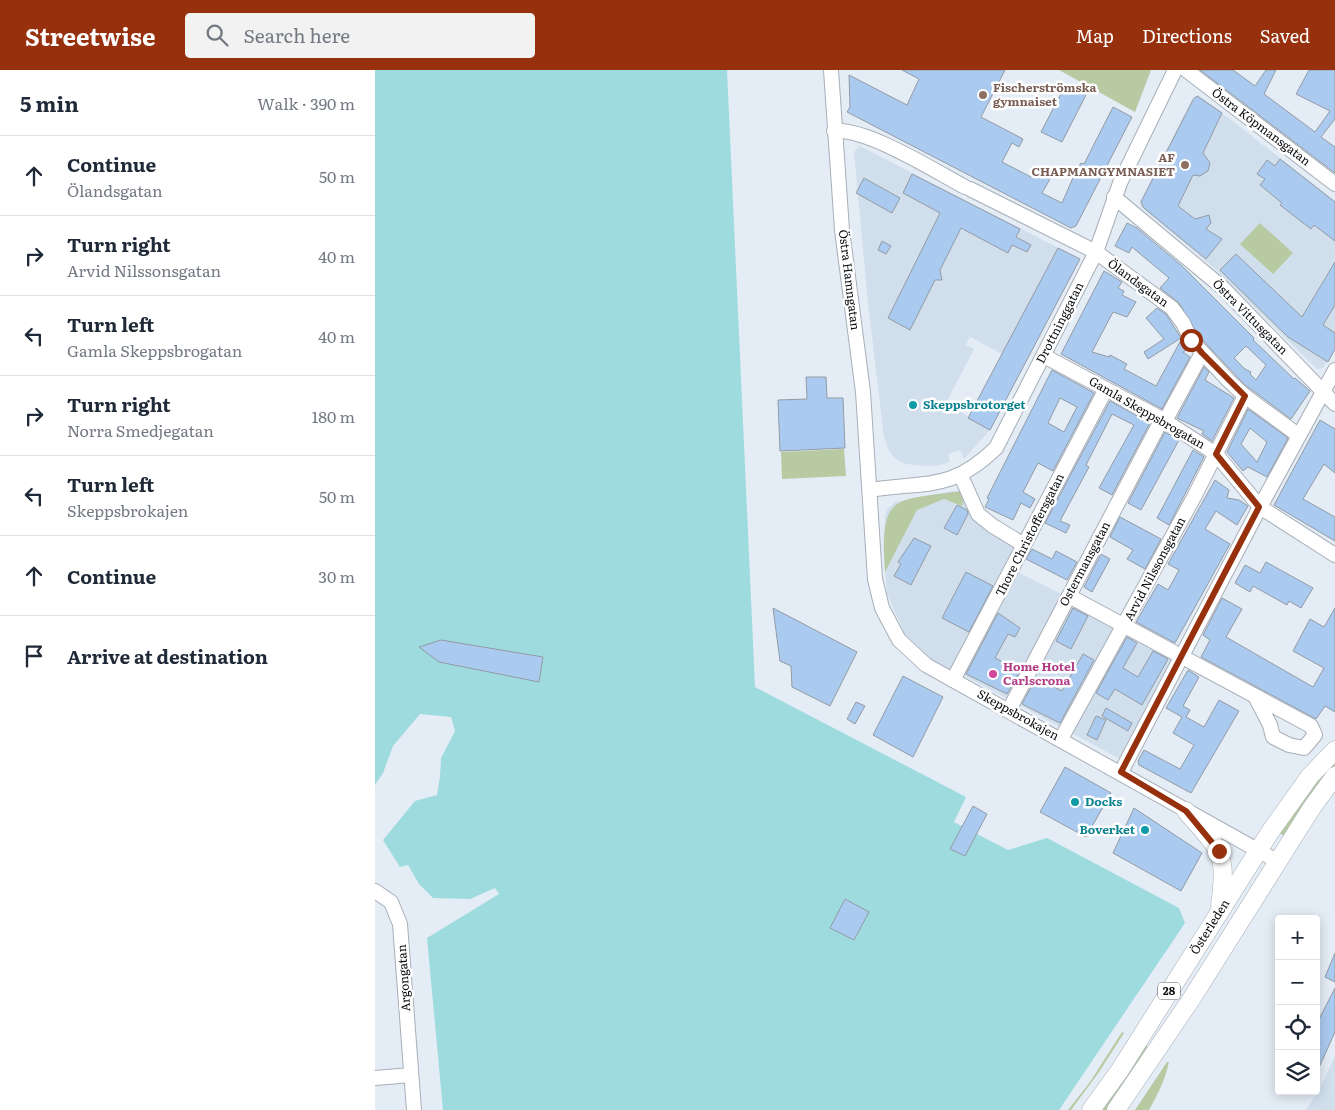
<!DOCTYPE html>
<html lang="en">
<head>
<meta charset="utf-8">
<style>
  body { margin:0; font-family:Literata,serif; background:#f2f2f3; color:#1f2937 }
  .controls { position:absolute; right:15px; bottom:15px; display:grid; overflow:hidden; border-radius:5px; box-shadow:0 2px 12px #0003 }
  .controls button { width:45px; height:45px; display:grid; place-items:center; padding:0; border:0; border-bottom:1px solid #e0e1e3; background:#fff; color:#1f2937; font:25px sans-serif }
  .stop { position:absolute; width:15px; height:15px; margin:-11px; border:4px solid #97300d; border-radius:50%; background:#fff }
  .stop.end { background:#97300d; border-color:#fff; box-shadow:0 1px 5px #0008 }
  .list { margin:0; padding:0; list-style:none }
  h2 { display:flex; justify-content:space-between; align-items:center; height:65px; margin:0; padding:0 20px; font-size:21px }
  h2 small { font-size:16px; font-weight:400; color:#747a83 }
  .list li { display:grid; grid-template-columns:32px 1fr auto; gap:15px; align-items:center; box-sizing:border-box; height:80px; padding:0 20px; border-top:1px solid #e0e1e3 }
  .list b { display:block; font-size:19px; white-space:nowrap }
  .list p { margin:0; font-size:16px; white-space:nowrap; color:#747a83 }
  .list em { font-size:16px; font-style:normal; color:#747a83 }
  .icon { flex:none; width:28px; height:28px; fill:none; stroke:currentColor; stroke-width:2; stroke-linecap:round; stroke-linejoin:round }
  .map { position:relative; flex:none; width:960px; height:1040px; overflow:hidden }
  header { display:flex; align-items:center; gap:30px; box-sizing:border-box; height:70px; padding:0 25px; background:#97300d; color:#fff }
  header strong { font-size:24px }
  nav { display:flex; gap:28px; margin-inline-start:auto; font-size:18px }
  .search { width:350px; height:45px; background:#f2f2f3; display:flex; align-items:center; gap:12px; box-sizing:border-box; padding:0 18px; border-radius:5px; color:#747a83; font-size:19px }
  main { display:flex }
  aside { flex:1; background:#fff }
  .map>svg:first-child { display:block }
  .built { fill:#d1dfed }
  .green { fill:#b7caa2 }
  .water { fill:#9edbdf }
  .building { fill:#aacaef; stroke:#939ba4; fill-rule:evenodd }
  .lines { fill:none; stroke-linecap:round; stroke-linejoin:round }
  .minor-casing { stroke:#a7afb8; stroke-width:16 }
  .major-casing { stroke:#a7afb8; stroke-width:19 }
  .minor { stroke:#fff; stroke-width:14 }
  .major { stroke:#fff; stroke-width:18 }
  .route { stroke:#97300d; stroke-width:6 }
  .education-dot { fill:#8d6e63; stroke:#fff; stroke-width:2 }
  .culture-dot { fill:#0f9aa8; stroke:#fff; stroke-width:2 }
  .hotel-dot { fill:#d1479c; stroke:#fff; stroke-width:2 }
  .labels { text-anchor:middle; stroke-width:5; stroke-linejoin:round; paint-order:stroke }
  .shield { fill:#fff; stroke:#545658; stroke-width:1 }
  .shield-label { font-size:11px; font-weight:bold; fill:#0a0d10 }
  .education-label { font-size:12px; font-weight:bold; fill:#785e54; stroke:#fff; text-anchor:start }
  .street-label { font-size:12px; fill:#0a0d10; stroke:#fff }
  .culture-label { font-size:12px; font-weight:bold; fill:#0d838f; stroke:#fff; text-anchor:start }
  .hotel-label { font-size:12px; font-weight:bold; fill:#b23c85; stroke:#fff; text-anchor:start }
</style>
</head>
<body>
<header>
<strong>Streetwise</strong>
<div class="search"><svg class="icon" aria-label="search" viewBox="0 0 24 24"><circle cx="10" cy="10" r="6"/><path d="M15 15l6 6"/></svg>Search here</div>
<nav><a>Map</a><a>Directions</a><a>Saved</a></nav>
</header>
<main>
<aside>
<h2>5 min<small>Walk · 390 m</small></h2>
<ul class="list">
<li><svg class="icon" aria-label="ahead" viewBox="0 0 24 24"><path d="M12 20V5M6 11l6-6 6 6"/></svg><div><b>Continue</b><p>Ölandsgatan</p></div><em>50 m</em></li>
<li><svg class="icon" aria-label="right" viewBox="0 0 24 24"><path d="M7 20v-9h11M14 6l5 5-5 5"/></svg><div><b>Turn right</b><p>Arvid Nilssonsgatan</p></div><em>40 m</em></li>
<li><svg class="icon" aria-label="left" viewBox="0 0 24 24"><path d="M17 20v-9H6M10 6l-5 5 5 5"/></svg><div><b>Turn left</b><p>Gamla Skeppsbrogatan</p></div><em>40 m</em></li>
<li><svg class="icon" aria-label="right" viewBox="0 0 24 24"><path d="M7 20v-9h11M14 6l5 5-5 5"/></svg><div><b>Turn right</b><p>Norra Smedjegatan</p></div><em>180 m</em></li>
<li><svg class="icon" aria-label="left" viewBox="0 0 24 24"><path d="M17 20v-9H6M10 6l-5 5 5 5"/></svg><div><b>Turn left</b><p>Skeppsbrokajen</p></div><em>50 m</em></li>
<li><svg class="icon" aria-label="ahead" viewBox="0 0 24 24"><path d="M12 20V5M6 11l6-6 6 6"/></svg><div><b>Continue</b></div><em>30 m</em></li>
<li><svg class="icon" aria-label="arrive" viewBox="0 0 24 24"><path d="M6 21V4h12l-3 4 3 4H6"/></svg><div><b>Arrive at destination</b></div></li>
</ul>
</aside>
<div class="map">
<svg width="960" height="1040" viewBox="0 0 960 1040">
  <rect width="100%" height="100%" fill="#e4ecf6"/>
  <g class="built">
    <polygon points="824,25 960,131 960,277 948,298 942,299 838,197 766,137 765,131 818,27"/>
    <polygon points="485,76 705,189 649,295 595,267 591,275 599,279 571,333 615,360 589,389 585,380 573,384 575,392 565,395 552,396 530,394 521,389 514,381 509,368 493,233 479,82"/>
    <polygon points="577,421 584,424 605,454 642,476 577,600 553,588 530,564 512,524 508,476 510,445 513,438 521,432"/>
    <polygon points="642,502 803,582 745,689 588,605"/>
    <polygon points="960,986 960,1040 931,1040 944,1021"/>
  </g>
  <g class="green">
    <polygon points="684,0 776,0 760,42"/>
    <polygon points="885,153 918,183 898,204 865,174"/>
    <polygon points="469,379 471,406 407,409 406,382"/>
    <path d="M586 421 591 423 587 436 569 429 542 440 510 502C505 423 517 431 586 421Z"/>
    <polygon points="960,688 960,695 909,766 903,762 920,735"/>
    <polygon points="747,962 749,963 724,1002 696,1040 693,1040 715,1012"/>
    <path d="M771 974 772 977C759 998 747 1020 732 1040H724Z"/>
    <path d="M792 992H794C790 1010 783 1024 774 1040H760Z"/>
  </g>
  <polygon class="water" points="0,0 352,0 380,617 591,727 579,752 633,780 672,768 804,838 810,853 684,1040 68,1040 52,868 124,824 120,818 95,829 58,828 44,814 33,795 25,797 8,770 40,731 62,725 65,707 66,688 80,661 76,647 45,644 18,676 8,703 0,715"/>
  <g class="building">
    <polygon points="527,0 630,0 606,47 648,69 644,77 637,73 627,92 656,107 659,101 675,109 667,123 687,133 700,103 706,93 709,94 738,37 757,47 701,156 696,158 472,42 475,37 474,5 532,35 544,9"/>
    <polygon points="825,0 858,0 880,16 891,0 901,0 889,24 940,62 955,41 921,24 934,0 960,0 960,49 946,67 960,77 960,103"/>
    <polygon points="691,14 711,25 687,72 666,62"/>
    <polygon points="822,26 847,43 828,83 835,93 833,101 825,106 818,105 803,136 820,149 834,145 836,153 831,159 847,169 831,189 769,138 766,132 818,30"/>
    <polygon points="905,89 960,132 960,171 939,155 936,159 905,135 907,133 885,115 890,109 882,104 892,90 900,96"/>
    <polygon points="537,104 645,159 641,167 656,175 652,182 637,175 633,183 586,158 565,200 567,210 560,210 535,260 513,248 565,143 528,123"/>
    <polygon points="489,108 525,128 517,143 481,123"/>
    <path d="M752 153 762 158 806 195 879 268 878 270 919 309 920 308 935 321 916 349 869 314 823 265 804 233 785 218 794 208 757 177 754 183 740 176ZM871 276 891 295 881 310 875 304 876 302 870 299 859 288Z"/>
    <polygon points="507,171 516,176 511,184 503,180"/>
    <polygon points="683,178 705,189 615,360 593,348"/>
    <polygon points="861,184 927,247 960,192 960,235 948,255 960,263 960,279 953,292 913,267 845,200"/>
    <polygon points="729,201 747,212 743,218 749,221 747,225 761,232 752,247 738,242 717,282 734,287 735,285 752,294 749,299 781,316 806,270 813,279 808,282 815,287 787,339 686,284"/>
    <polygon points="782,238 791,244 806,268 773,289 769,282 789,269 771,248"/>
    <polygon points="829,297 834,302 830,310 859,328 837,371 827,364 829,361 802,348"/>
    <path d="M677 300 719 323 678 401 663 393 648 422 660 429 655 438 646 433 638 450 610 437 614 429 612 428ZM685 328 702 337 689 362 673 353Z"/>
    <polygon points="431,307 451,307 452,328 468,328 470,378 405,381 403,330 432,329"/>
    <polygon points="735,331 775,353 737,425 724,418 759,355 737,344 711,395 714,397 685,451 695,455 691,463 670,453"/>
    <path d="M873 339 913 368 892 407 873 397 868 401 852 382ZM875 358 892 372 882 392 866 374Z"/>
    <polygon points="945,350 960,359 960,403 949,394 928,429 960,447 960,471 899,435"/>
    <polygon points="790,362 804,370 766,440 753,433"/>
    <polygon points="818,380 829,387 794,455 782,448"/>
    <polygon points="840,410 854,420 852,428 864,430 873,436 862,455 841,441 830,459 855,474 800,573 761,552 783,514 793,520 804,500 793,494"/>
    <polygon points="582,435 592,440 593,444 582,465 569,458"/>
    <polygon points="745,447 786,469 770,499 752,489 758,480 735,467"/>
    <polygon points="539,468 556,476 536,515 519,506 526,494 523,492"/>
    <polygon points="657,479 677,489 681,481 702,492 692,510 651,489"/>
    <polygon points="726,484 735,489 717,522 709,517"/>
    <polygon points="891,492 938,518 926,538 914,531 912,535 878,516 875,522 860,513 870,495 885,503"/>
    <polygon points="591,502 618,516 594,562 567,548"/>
    <polygon points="847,528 867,539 851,567 938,617 949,598 918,581 935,549 949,557 960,538 960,642 950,636 941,649 826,587 835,570 828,565"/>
    <polygon points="398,538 482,582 455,636 417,617 416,596 405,591"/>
    <polygon points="698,538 713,546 696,579 681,571"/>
    <polygon points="623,543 645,558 640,567 633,564 620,588 645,601 632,624 591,604"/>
    <polygon points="752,567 762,573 748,598 763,607 778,581 793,589 767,635 740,619 733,630 721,623"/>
    <polygon points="66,570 168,587 164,612 64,592 44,577"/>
    <polygon points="708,584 719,590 685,653 647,634 661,608 687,621"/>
    <polygon points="813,600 824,607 808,636 815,640 811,647 829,657 844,630 864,641 816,723 764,695 763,691 769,680 805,699 819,675 798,663 807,647 791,638"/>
    <polygon points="528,606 568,627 538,687 498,665"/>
    <polygon points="481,632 490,636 480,654 472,649"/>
    <polygon points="731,638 757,653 753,661 727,646"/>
    <polygon points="721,646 731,650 722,670 712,665"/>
    <polygon points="690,697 736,723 711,767 665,742"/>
    <polygon points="598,736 612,744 590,786 575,779"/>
    <polygon points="759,738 827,783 806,821 738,783"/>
    <polygon points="470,829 494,842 479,870 455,858"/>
    <polygon points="960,883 960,912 950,907"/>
    <polygon points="960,918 960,962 941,1004 941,955"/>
  </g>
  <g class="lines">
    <g class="minor-casing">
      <g id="minor">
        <polyline points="456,0 467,160 488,322 500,509 507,538 524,570 551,595 902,791"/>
        <polyline points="811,0 960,114"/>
        <path d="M459 61C492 58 560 101 590 117"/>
        <polyline points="595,119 721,182 797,238 808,253 816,270 853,310 870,326 923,365"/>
        <polyline points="739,127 848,218 960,334"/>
        <polyline points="669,286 787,349 841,384 885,437 960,485"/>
        <polyline points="790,351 827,283"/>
        <polyline points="586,406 603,444 618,456 649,475"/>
        <path d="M495 420C552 411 575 422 621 378L721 182 745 113 800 0"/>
        <polyline points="694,526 936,656 940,665 929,678 914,675 898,667 895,655 880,626"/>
        <polyline points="578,610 731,319"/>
        <polyline points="634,640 787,349"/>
        <polyline points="686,669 819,427 870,326"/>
        <polyline points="746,702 885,437 960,300"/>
        <polyline points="0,821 16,832 25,854 39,1040"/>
        <polyline points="0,1008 36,1005"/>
      </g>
    </g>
    <g class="major-casing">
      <g id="major">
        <path d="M811 741C845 781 853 781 845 835"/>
        <polyline points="716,1040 745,1000 895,762 935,706 960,680"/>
        <polyline points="741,1040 817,928 936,739 960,706"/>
      </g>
    </g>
    <use href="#minor" class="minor"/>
    <use href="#major" class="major"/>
  </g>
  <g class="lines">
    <polyline class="route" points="816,270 827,283 870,326 841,384 884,437 746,702 811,741 844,781"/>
  </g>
  <g class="education-dot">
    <circle cx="608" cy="25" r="5"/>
    <circle cx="810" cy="95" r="5"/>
  </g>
  <g class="culture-dot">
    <circle cx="538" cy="335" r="5"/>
    <circle cx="700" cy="732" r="5"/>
    <circle cx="770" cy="760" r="5"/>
  </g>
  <circle class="hotel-dot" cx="618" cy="604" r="5"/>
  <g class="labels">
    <rect class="shield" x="783" y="912.5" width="22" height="17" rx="4"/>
    <g class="shield-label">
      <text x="794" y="925">28</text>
    </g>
    <g class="education-label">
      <text x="618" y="22">Fischerströmska<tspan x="618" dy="14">gymnaiset</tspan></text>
      <text x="800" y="92" text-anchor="end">AF<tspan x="800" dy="14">CHAPMANGYMNASIET</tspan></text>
    </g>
    <g class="street-label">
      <text transform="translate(886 57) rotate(37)" y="4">Östra Köpmansgatan</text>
      <text transform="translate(474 210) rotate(83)" y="4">Östra Hamngatan</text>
      <text transform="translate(763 213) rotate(36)" y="4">Ölandsgatan</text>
      <text transform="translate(875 247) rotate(45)" y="4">Östra Vittusgatan</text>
      <text transform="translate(685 253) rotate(-63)" y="4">Drottninggatan</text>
      <text transform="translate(772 343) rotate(30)" y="4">Gamla Skeppsbrogatan</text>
      <text transform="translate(655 465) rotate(-63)" y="4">Thore Christoffersgatan</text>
      <text transform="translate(710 494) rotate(-62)" y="4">Ostermansgatan</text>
      <text transform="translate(780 499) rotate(-62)" y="4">Arvid Nilssonsgatan</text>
      <text transform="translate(643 645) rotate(29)" y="4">Skeppsbrokajen</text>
      <text transform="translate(835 857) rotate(-58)" y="4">Österleden</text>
      <text transform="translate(29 908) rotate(-94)" y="4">Argongatan</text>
    </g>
    <g class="culture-label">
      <text x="548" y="339">Skeppsbrotorget</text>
      <text x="710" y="736">Docks</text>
      <text x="760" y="764" text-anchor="end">Boverket</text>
    </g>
    <g class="hotel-label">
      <text x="628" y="601">Home Hotel<tspan x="628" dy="14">Carlscrona</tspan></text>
    </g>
  </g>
</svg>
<div class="controls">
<button>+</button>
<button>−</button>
<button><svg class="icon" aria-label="locate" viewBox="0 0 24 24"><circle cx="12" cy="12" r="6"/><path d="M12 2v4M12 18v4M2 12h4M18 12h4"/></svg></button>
<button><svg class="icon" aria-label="layers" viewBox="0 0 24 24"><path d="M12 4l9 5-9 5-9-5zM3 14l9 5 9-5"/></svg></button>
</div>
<div class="stop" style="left:816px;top:270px"></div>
<div class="stop end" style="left:844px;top:781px"></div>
</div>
</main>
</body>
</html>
